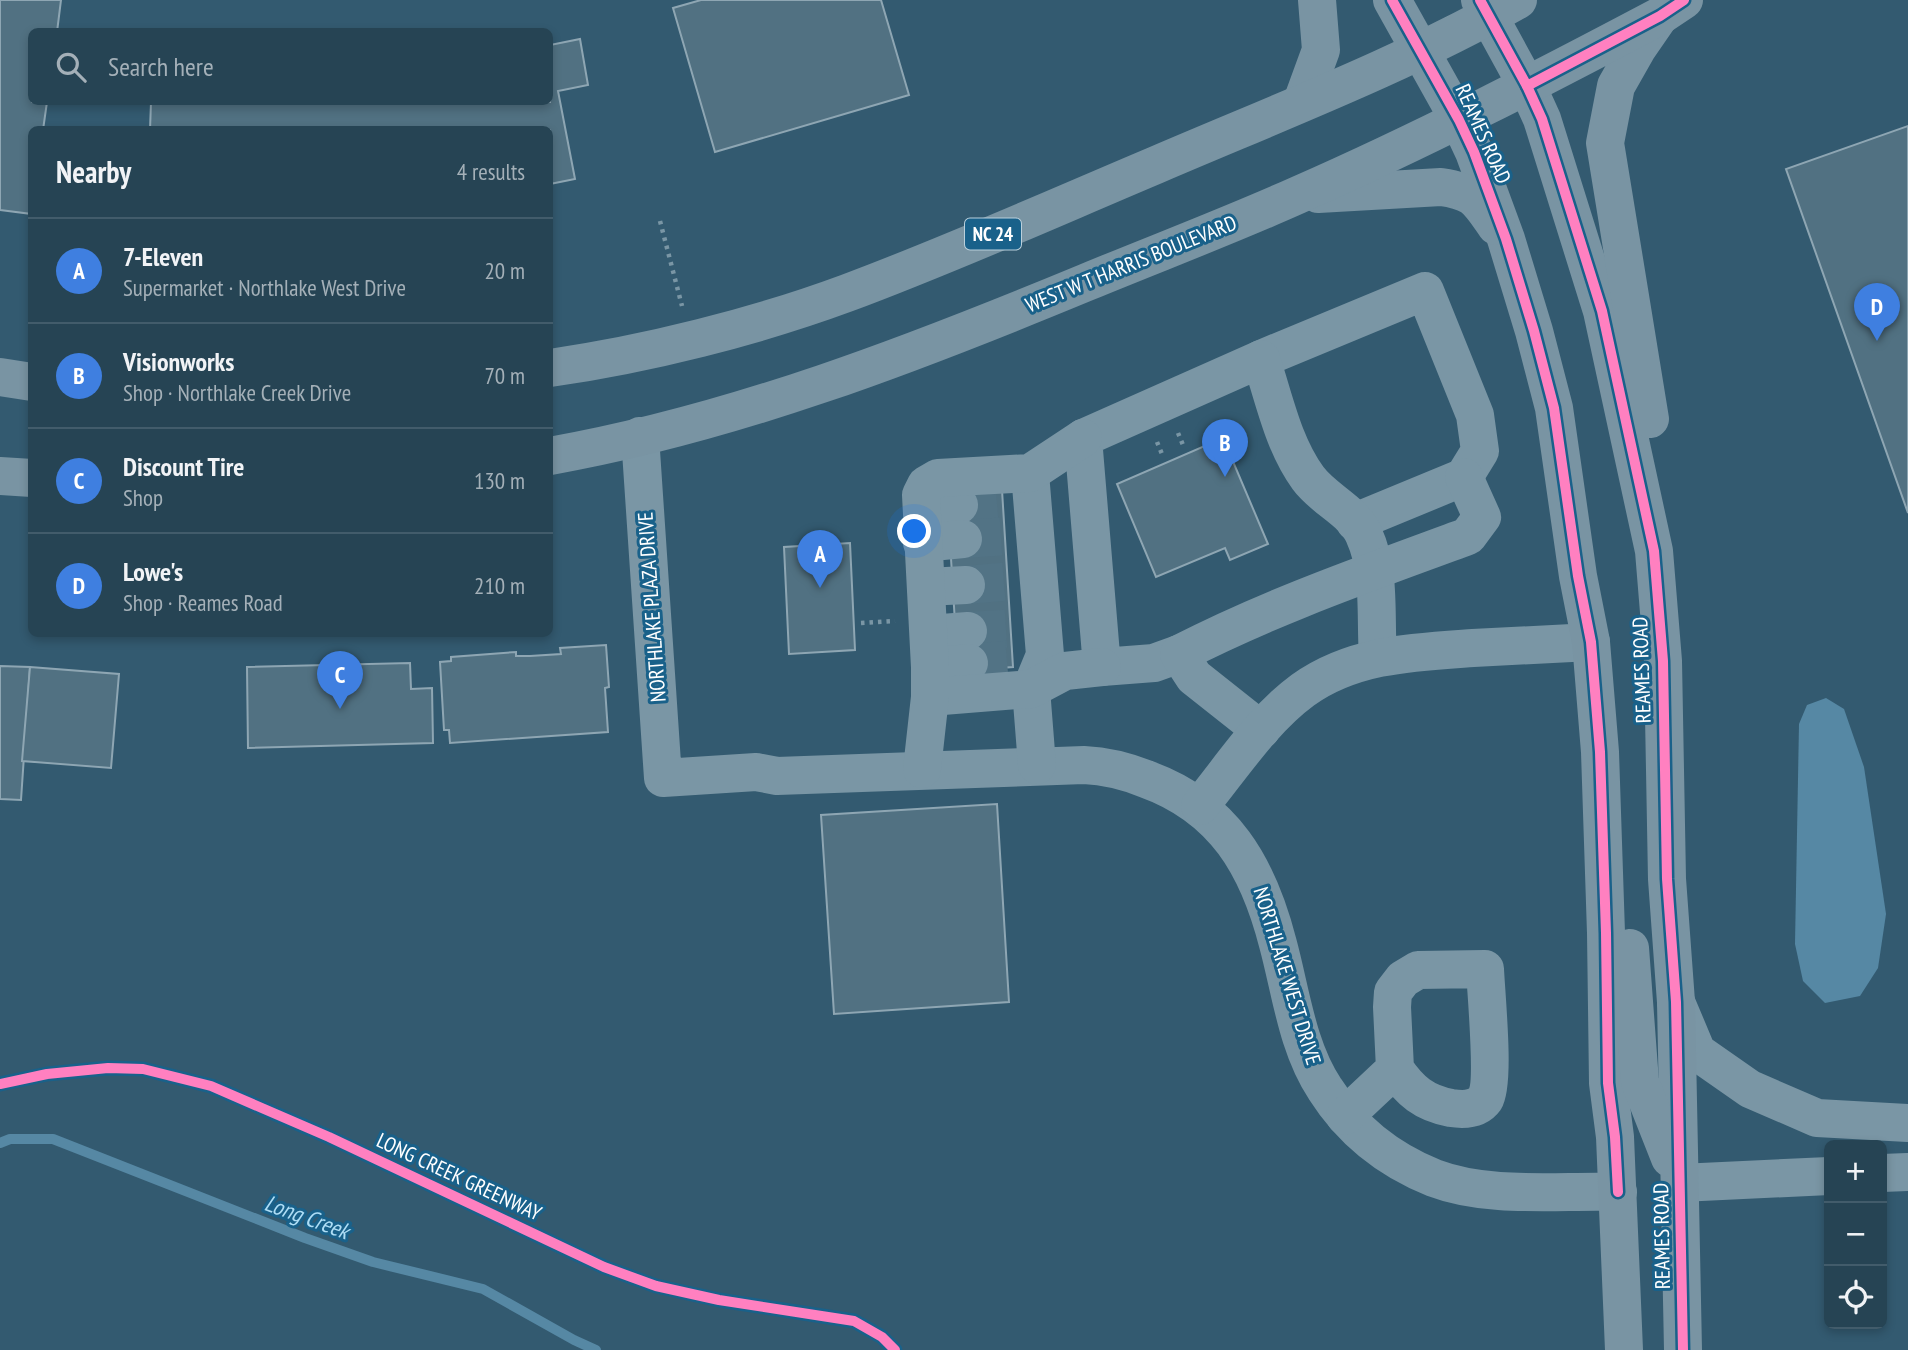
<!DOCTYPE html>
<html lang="en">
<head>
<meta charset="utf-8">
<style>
  body { margin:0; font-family:"PT Sans Narrow",sans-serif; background:#2e4b5a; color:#f1f3f6 }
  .controls { position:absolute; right:21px; bottom:21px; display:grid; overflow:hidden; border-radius:10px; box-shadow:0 4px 10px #0003 }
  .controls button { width:63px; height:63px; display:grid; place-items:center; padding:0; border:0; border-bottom:2px solid #425c6b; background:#264454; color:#f1f3f6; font:35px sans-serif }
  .you { position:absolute; left:915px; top:532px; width:24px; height:24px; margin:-18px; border:5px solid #fff; border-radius:50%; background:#1a73e8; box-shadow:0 0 0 10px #1a73e833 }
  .badge { display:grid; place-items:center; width:46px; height:46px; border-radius:50%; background:#e69b98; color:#fff; font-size:23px; font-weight:700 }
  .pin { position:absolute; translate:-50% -58px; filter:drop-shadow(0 2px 4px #0008) }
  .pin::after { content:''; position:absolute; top:37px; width:24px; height:21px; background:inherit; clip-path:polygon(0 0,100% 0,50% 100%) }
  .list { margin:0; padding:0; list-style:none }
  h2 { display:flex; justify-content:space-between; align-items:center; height:91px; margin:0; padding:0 28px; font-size:30px }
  h2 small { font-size:23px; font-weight:400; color:#a4b0b8 }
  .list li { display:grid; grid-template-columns:46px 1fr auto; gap:21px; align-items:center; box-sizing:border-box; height:105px; padding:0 28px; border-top:2px solid #425c6b }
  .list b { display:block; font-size:26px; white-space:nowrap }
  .list p { margin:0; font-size:23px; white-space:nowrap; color:#a4b0b8 }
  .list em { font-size:23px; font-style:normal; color:#a4b0b8 }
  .icon { flex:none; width:38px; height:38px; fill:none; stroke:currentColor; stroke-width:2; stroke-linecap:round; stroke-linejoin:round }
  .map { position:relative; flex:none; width:1908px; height:1350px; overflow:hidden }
  .search { position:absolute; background:#264454; box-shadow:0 4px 10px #0003; left:28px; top:28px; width:525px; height:77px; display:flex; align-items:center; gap:18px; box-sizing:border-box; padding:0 24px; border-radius:10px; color:#a4b0b8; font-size:26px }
  .panel { position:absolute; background:#264454; box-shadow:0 4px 10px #0003; left:28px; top:126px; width:525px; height:511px; border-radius:10px }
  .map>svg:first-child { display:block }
  .water { fill:#5688a4 }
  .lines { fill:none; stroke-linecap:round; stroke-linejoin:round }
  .stream { stroke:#5688a4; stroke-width:10 }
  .building { fill:#517182; stroke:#8ea6b3; stroke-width:2 }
  .minor-tunnel { stroke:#527385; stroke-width:38; stroke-dasharray:38 19; stroke-linecap:butt }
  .path { stroke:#7a96a5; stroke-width:4.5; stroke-dasharray:3.5 5; stroke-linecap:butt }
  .minor { stroke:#7a96a5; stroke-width:38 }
  .major { stroke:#7994a3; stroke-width:38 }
  .cycleway-casing { stroke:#19618a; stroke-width:15 }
  .cycleway { stroke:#ff80c0; stroke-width:10 }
  .labels { text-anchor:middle; stroke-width:6; stroke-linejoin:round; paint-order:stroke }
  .shield { fill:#19618a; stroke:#bad0dc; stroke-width:2 }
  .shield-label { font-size:19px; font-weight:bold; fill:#fff }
  .street-label { font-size:21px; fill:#fff; stroke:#19618a }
  .water-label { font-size:23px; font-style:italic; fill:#aeddf5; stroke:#19618a }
</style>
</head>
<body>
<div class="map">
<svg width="1908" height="1350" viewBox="0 0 1908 1350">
  <rect width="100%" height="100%" fill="#335a70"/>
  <polygon class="water" points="1826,698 1844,709 1864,767 1886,914 1878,968 1860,996 1825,1003 1803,981 1795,944 1799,724 1807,705"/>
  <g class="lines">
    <polyline class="stream" points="0,1143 10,1139 53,1139 305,1238 373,1262 483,1289 574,1340 596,1350"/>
  </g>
  <g class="building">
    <polygon points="0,0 61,0 57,32 32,32 32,102 47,102 43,130 32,130 32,214 0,210"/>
    <polygon points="701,0 881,0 909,95 715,152 673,8"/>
    <polygon points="580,39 588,85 558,91 575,179 550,184 550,130 150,130 151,102 550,102 550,45"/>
    <polygon points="1908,126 1908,513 1786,169"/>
    <polygon points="1223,438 1268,544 1230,560 1225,548 1156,577 1117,484"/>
    <polygon points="1002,490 1013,667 958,671 947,494"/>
    <polygon points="850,543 855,650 789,654 784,547"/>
    <polygon points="606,645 609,687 605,688 608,732 450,743 449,730 444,730 440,662 451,661 451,657 516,652 516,656 530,656 561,654 560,648"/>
    <polygon points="410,663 411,689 432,688 433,743 248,748 247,667"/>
    <polygon points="0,666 30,667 21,800 0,799"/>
    <polygon points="30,667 119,674 111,768 22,761"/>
    <polygon points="997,804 1009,1002 834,1014 821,815"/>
  </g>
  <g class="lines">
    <g class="minor-tunnel">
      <polyline points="959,505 1008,501"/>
      <polyline points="963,539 1010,536"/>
      <polyline points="966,585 1012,581"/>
      <polyline points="968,631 1017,628"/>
      <polyline points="969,663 1016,659"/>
    </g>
    <g class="path">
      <polyline points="660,221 682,306"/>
      <polyline points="1178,433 1183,445"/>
      <polyline points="1157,442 1162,454"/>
      <polyline points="861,623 895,621"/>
    </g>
    <g class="minor">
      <polyline points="1261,359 1425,291 1475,415 1480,451 1464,477 1355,522"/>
      <path d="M640 436 663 778 756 772 777 776 1084 765C1106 766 1126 771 1146 779 1224 807 1258 866 1278 944 1291 992 1297 1047 1325 1089 1351 1130 1389 1160 1434 1178 1489 1199 1559 1190 1618 1192"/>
      <polyline points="1030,473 1045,655 1031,689 1037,765"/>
      <polyline points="922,508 959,505"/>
      <polyline points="922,543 963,539"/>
      <polyline points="926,587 966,585"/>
      <polyline points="929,634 968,631"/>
      <path d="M1179 654 1154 663 1102 667 1083 438 1261 359C1274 398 1283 444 1308 478 1324 500 1354 511 1364 535 1381 572 1375 617 1378 657"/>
      <polyline points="930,667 969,663"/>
      <polyline points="930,697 1031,689 1065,671 1102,667"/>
      <path d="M1261 730 1194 677 1179 654C1272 606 1371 572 1468 536L1482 517 1464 477"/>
      <polyline points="922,769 930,697 930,667 921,495 926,485 938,478 1030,473 1083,438"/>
      <path d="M1200 806C1232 767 1262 720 1303 690 1353 654 1414 652 1473 648 1512 646 1551 644 1591 642"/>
      <polyline points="1676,1002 1697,1052 1750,1089 1817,1118 1908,1123"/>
      <path d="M1345 1116 1395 1069 1392 1007 1393 992 1403 979 1418 970 1485 969C1486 993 1495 1083 1485 1099 1477 1110 1464 1110 1451 1108 1424 1103 1410 1091 1395 1069"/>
      <polyline points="1882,1173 1908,1172"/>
      <polyline points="1680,1183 1829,1176"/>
    </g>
    <g class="major">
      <polyline points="1392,0 1459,120 1474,152 1506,239 1534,331 1554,408 1578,576 1591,642 1600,752 1606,933 1608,1083 1615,1137 1624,1350"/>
      <polyline points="1480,0 1527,86 1542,119 1602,311 1654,551 1663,661 1667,879 1676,1002 1683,1350"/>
      <polyline points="1302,102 1321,50 1317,0"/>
      <path d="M1318 194 1441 187C1475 192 1477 199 1496 226"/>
      <path d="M550 368C647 354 755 327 847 293 952 254 1054 208 1156 165 1277 113 1403 65 1518 0"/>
      <polyline points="0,377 32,382"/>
      <polyline points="1650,419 1605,143 1616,86 1637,49 1657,20"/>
      <path d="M550 456C735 423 913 354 1087 282 1157 253 1229 226 1298 195 1421 141 1541 79 1660 16L1684 0"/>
      <polyline points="0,476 32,478"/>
      <polyline points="1630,948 1640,1082 1670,1158"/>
    </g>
    <g class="cycleway-casing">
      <g id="cycleway">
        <polyline points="1392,0 1459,120 1474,152 1506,239 1534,331 1554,408 1578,576 1591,642 1600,752 1606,933 1608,1083 1615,1137 1618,1192"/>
        <polyline points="1480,0 1527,86 1542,119 1602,311 1654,551 1663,661 1667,879 1676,1002 1683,1350"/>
        <polyline points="1527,86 1660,16 1684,0"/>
        <polyline points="0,1084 47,1074 108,1068 143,1069 211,1086 329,1137 604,1267 656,1286 719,1300 854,1321 882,1337 895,1350"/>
      </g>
    </g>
    <use href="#cycleway" class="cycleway"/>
  </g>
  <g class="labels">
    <rect class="shield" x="965" y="218.5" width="56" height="31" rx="5"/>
    <g class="shield-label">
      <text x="993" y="241">NC 24</text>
    </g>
    <g class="street-label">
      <text transform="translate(1483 134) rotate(66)" y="7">REAMES ROAD</text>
      <text transform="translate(1131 264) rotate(-22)" y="7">WEST W T HARRIS BOULEVARD</text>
      <text transform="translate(652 607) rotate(-94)" y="7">NORTHLAKE PLAZA DRIVE</text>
      <text transform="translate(1642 670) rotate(-92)" y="7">REAMES ROAD</text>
      <text transform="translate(1287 976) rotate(73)" y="7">NORTHLAKE WEST DRIVE</text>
      <text transform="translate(459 1177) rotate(25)" y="7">LONG CREEK GREENWAY</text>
      <text transform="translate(1662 1236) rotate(-91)" y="7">REAMES ROAD</text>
    </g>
    <g class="water-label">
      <text transform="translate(307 1217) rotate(20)" y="8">Long Creek</text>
    </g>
  </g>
</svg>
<div class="controls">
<button>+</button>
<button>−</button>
<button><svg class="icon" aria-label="locate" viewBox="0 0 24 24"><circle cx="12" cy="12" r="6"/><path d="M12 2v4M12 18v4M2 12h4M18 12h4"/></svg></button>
</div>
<div class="you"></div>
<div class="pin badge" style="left:820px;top:588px;background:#3f7fe0">A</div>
<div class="pin badge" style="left:1225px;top:477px;background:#3f7fe0">B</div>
<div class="pin badge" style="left:340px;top:709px;background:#3f7fe0">C</div>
<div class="pin badge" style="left:1877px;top:341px;background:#3f7fe0">D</div>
<div class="search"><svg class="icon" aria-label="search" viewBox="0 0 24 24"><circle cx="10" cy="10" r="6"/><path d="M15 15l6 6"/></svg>Search here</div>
<section class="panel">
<h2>Nearby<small>4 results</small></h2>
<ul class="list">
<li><span class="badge" style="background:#3f7fe0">A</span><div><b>7-Eleven</b><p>Supermarket · Northlake West Drive</p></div><em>20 m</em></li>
<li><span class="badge" style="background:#3f7fe0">B</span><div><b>Visionworks</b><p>Shop · Northlake Creek Drive</p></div><em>70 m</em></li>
<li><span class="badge" style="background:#3f7fe0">C</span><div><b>Discount Tire</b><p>Shop</p></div><em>130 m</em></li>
<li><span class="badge" style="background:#3f7fe0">D</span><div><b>Lowe's</b><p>Shop · Reames Road</p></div><em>210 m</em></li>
</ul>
</section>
</div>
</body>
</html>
